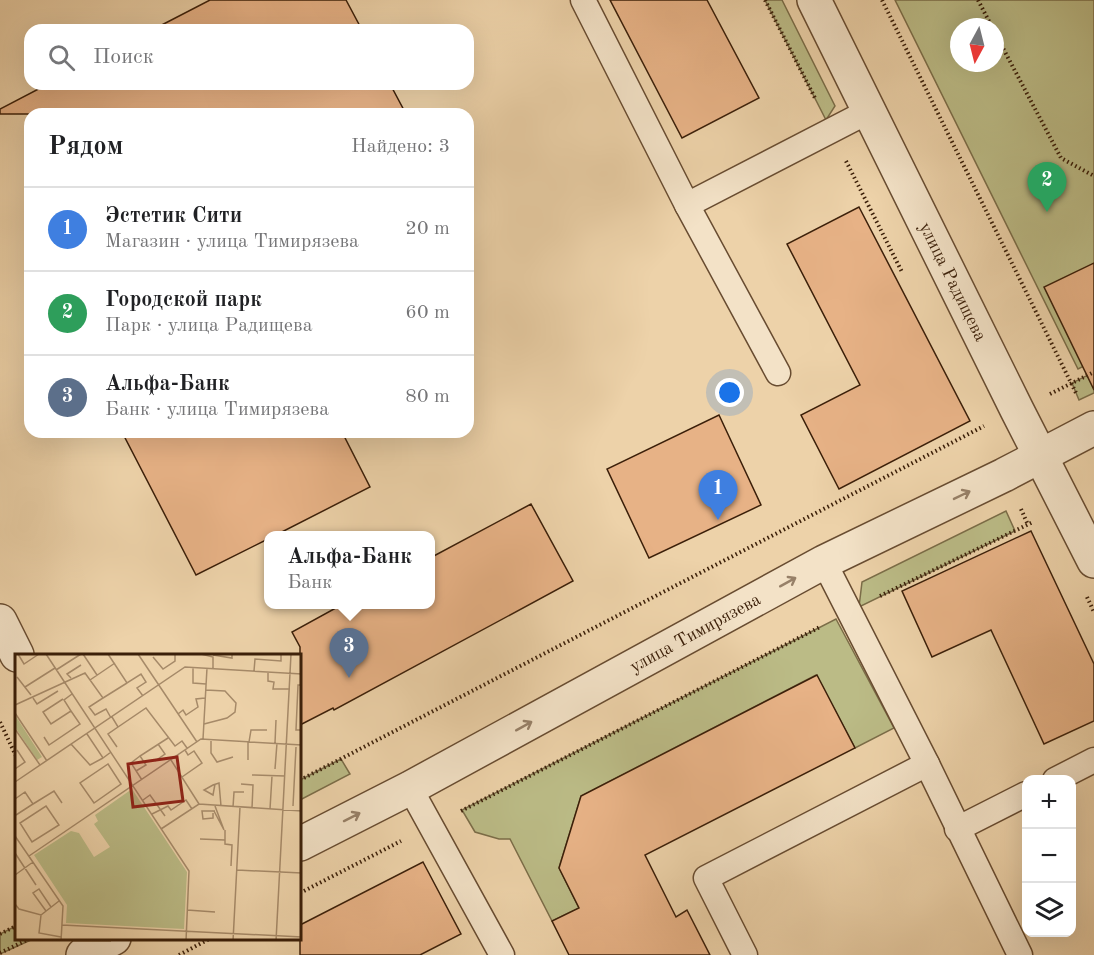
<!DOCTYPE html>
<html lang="ru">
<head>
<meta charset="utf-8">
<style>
  body { margin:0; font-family:"Old Standard TT",serif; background:#f2f2f2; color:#202124 }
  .controls { position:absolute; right:18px; bottom:18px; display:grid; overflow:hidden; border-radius:12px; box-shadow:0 6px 24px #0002 }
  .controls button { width:54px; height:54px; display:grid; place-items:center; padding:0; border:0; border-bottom:2px solid #e0e0e0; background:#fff; color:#202124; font:30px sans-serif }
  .compass { position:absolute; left:950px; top:18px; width:54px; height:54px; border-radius:50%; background:#fff; box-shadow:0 6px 24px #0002; rotate:187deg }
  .you { position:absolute; left:730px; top:393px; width:21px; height:21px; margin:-15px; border:4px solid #fff; border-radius:50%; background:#1a73e8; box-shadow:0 0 0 9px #1a73e833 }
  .badge { display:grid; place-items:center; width:39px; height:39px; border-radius:50%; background:#7c3aed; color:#fff; font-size:20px; font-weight:700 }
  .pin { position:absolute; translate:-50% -50px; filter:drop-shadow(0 2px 3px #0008) }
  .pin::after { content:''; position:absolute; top:32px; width:21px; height:18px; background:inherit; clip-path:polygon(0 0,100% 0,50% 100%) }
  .popup { position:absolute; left:264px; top:531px; width:171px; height:78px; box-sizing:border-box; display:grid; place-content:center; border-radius:12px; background:#fff; filter:drop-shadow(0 2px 4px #0005); font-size:20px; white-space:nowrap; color:#757577 }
  .popup b { font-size:22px; color:#202124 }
  .popup::after { content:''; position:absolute; left:50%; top:100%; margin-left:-12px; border:12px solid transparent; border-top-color:#fff }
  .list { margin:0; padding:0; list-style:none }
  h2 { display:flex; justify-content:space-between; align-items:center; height:78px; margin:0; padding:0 24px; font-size:26px }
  h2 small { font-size:20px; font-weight:400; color:#757577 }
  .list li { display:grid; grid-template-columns:39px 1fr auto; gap:18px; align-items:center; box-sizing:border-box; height:84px; padding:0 24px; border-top:2px solid #e0e0e0 }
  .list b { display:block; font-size:22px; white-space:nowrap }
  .list p { margin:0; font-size:20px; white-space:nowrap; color:#757577 }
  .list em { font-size:20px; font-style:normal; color:#757577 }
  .icon { flex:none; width:33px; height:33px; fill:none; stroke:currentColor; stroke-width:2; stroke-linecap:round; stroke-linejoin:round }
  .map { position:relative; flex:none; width:1094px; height:955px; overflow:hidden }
  .search { position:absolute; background:#fff; box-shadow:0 6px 24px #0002; left:24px; top:24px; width:450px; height:66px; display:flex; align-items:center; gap:15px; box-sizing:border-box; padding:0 21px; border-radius:18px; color:#757577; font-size:22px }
  .panel { position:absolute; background:#fff; box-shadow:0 6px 24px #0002; left:24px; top:108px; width:450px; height:330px; border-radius:18px }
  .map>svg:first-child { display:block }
  .green { fill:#bbbb86; stroke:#7b6d48; stroke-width:1.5; fill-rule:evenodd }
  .building { fill:#e7b286; stroke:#3b1f09; stroke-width:1.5 }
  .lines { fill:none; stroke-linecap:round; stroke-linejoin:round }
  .service-casing { stroke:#684c31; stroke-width:27 }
  .minor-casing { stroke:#684c31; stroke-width:36 }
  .tertiary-casing { stroke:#684c31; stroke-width:36 }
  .path { stroke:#3b1f09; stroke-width:4; stroke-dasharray:1.5 3; stroke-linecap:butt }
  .service { stroke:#f3e2c7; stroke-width:24 }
  .minor { stroke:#f3e2c7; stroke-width:33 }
  .tertiary { stroke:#f3e2c7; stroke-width:33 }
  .oneway { stroke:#978068 }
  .labels { text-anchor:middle; stroke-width:4.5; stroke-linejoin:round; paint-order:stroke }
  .street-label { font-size:18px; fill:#3b1f09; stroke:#f3e2c7 }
  .inset-road { fill:none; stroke:#a68a69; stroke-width:1.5 }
  .view { fill:#8f2418; fill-opacity:0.15; stroke:#8f2418; stroke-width:3 }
  .inset-edge { fill:none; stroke:#3b1f09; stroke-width:3 }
</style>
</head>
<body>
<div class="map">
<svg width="1094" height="955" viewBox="0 0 1094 955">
  <rect width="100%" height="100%" fill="#edd2a9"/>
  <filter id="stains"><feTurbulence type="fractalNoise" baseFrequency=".00333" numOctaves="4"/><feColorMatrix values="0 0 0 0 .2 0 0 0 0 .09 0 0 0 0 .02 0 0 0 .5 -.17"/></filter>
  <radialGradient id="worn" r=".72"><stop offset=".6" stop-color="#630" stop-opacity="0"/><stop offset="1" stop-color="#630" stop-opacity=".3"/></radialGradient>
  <g class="green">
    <polygon points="765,0 782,0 835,106 826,120"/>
    <path d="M895 0H1094V361L1078 369ZM959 27H995V63H959Z"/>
    <polygon points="1094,372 1094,393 1079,400 1072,383"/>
    <polygon points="1006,511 1015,531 859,607 862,582"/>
    <polygon points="836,619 894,728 855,748 816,675 581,796 559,868 579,908 552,921 510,839 499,839 475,832 462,810"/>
    <polygon points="341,759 350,774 300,800 300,780"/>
    <polygon points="16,926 16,938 33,939 0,954 0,934"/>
  </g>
  <g class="building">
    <polygon points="210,0 346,0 362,30 152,30"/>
    <polygon points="610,0 707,0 759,98 682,138"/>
    <polygon points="48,84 390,84 406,114 0,114 0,109"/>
    <polygon points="859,207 970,421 839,489 801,415 860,385 787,244"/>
    <polygon points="1094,263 1094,390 1044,287"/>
    <polygon points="719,415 761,505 649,558 607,469"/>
    <polygon points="122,432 342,432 370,487 274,536 268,536 268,539 196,575"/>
    <polygon points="531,504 573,581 334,710 333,708 300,725 300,647 292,632 343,604 430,604 430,558"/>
    <polygon points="1031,531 1094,664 1094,721 1044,744 991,630 932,657 902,591"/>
    <polygon points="817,675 855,748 645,855 676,917 687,910 710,955 569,955 552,921 579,908 559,868 581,796"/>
    <polygon points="423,862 461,934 420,955 300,955 300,925"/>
  </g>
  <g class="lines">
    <g class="service-casing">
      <g id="service">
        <polyline points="583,0 687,205 869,111"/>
        <polyline points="687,205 778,373"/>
        <polyline points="824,562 927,764 1020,955"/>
        <polyline points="1055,780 1094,760"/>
        <polyline points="410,788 502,955"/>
        <polyline points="957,829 1026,794"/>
        <polyline points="745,955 706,878 927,764"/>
      </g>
    </g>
    <g class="minor-casing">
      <polyline id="minor" points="0,621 17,655"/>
    </g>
    <g class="tertiary-casing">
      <g id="tertiary">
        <path id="s1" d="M814 0 1017 410 1094 561"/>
        <path id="s2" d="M300 844 410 788 824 562 1004 475 1094 428"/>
        <polyline points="83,955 114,938"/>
      </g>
    </g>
    <g class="path">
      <polyline points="765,0 816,100"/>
      <polyline points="882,0 1077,395"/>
      <polyline points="978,0 992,27"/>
      <polyline points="995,33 1061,158 1094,176"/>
      <polyline points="846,161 902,272"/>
      <polyline points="1050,394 1094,372"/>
      <polyline points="1021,509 1028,525"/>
      <polyline points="880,596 1033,522"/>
      <polyline points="1087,597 1094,612"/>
      <polyline points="0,722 16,756"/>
      <polyline points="300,780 984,426"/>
      <polyline points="461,811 820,627"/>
      <polyline points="300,893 401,841"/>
      <polyline points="0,934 16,926"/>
      <polyline points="0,953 31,938"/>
      <polyline points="179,955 211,938"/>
    </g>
    <use href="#service" class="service"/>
    <use href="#minor" class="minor"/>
    <use href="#tertiary" class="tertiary"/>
  </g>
  <defs><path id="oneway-shaft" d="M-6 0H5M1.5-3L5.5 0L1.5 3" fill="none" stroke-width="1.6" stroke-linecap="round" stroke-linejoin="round" transform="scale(1.5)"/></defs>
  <g class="oneway">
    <use href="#oneway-shaft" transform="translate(962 495) rotate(-26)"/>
    <use href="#oneway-shaft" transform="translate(788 582) rotate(-29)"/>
    <use href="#oneway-shaft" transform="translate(524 726) rotate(-29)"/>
    <use href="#oneway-shaft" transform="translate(352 817) rotate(-27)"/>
  </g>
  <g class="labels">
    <g class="street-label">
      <text dy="6" stroke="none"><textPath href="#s1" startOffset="314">улица Радищева</textPath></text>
      <text dy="6" stroke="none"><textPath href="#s2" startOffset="448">улица Тимирязева</textPath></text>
    </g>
  </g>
  <g transform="translate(15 654)">
    <rect width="286" height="286" fill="#edd2a9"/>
    <path d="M0 61 27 103 22 106 0 73ZM117 135 172 218 169 275 51 269 52 251 19 201 56 177 64 179 79 203 95 193 79 170 83 167 80 161Z" fill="#bbbb86"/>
    <path class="inset-road" d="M3 0 9 10 24 0M31 0 174 217 171 287M68 0 82 21M93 0 112 29 126 20 131 28 122 34 128 42M123 0 182 88M186 0 198 3V14M198 1 217 4V0M138 3 148 15 160 7V0M178 13V29L191 30M41 16 66 0M239 17 240 5 266 7V0M253 18V27L259 28 258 35H275M2 23 16 41M56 24 52 20 66 11M75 26 100 9M287 31H283L281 76H287M10 33 40 14M18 44 22 50 43 37M88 44 112 29M48 45 28 58 36 70 56 57 49 46 57 40M0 51 70 19 88 44 74 53 80 61 91 55 96 64M0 59 32 107M163 60 168 56 171 61 183 53 181 45 190 44M97 63 103 73 131 54 160 92 167 87 172 94M189 70 212 64 220 58 221 49 210 37 191 36M0 75 25 111M72 80 88 104 96 98M29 83 34 91 65 70 56 57M188 85 192 14M196 85V99L202 108 218 103M234 88 236 76H252M260 89 261 66M56 90 75 111 88 104M102 93 93 80 103 73M125 102 116 109 127 126M156 106 184 150M233 106V87M140 107 150 100 143 90M93 110 106 130 79 149 65 129ZM0 115 10 108 2 96M260 115 262 89M121 117 131 111 125 102 153 84M237 121 270 122M167 123 187 109 179 97 173 101 170 96M0 128 170 13 287 20M200 130 198 141 189 136 198 131 204 129 206 152M226 130 238 131 237 154M0 145 10 138 18 150 1 161M128 146 135 141 150 162M18 150 39 137 47 149M31 152 44 171 17 188 5 169ZM278 152 281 93M218 153 219 138H229M255 155 257 122M199 157 209 176 200 152M198 159V164L188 165 187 157H200M137 160 153 152 156 156 171 146 177 155M146 175 184 150 287 157M210 176V190L217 191 216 212M0 182 48 252 46 287M185 185 210 186M0 199 21 231M14 202 186 85 287 91M222 216 287 219M0 221 18 208M0 250 4 255 26 261 44 247M172 256 200 258M31 257 18 239 24 235 36 253M26 261 24 279 46 283M47 271 287 283M59 287H96M218 287 225 153M261 287 276 0"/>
    <path class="view" d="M162 103 168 147 118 153 113 110Z"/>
    <rect width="286" height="286" class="inset-edge"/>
  </g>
  <rect width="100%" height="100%" filter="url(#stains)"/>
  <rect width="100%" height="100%" fill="url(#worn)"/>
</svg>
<div class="controls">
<button>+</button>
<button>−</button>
<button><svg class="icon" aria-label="layers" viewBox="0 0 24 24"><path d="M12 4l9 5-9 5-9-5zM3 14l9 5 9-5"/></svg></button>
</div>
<svg class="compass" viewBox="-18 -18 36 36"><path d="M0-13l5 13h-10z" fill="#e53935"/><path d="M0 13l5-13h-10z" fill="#757577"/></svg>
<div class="you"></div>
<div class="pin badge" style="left:718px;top:520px;background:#3f7fe0">1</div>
<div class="pin badge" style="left:1047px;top:212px;background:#2e9e5b">2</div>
<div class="pin badge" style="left:349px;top:678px;background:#5c6f8a">3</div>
<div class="popup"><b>Альфа-Банк</b>Банк</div>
<div class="search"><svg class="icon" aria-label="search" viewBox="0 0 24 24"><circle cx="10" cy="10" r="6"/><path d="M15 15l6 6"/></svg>Поиск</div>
<section class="panel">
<h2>Рядом<small>Найдено: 3</small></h2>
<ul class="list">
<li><span class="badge" style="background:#3f7fe0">1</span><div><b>Эстетик Сити</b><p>Магазин · улица Тимирязева</p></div><em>20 m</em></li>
<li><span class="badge" style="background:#2e9e5b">2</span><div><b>Городской парк</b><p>Парк · улица Радищева</p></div><em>60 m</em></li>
<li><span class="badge" style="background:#5c6f8a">3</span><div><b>Альфа-Банк</b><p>Банк · улица Тимирязева</p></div><em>80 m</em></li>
</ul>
</section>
</div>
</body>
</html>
